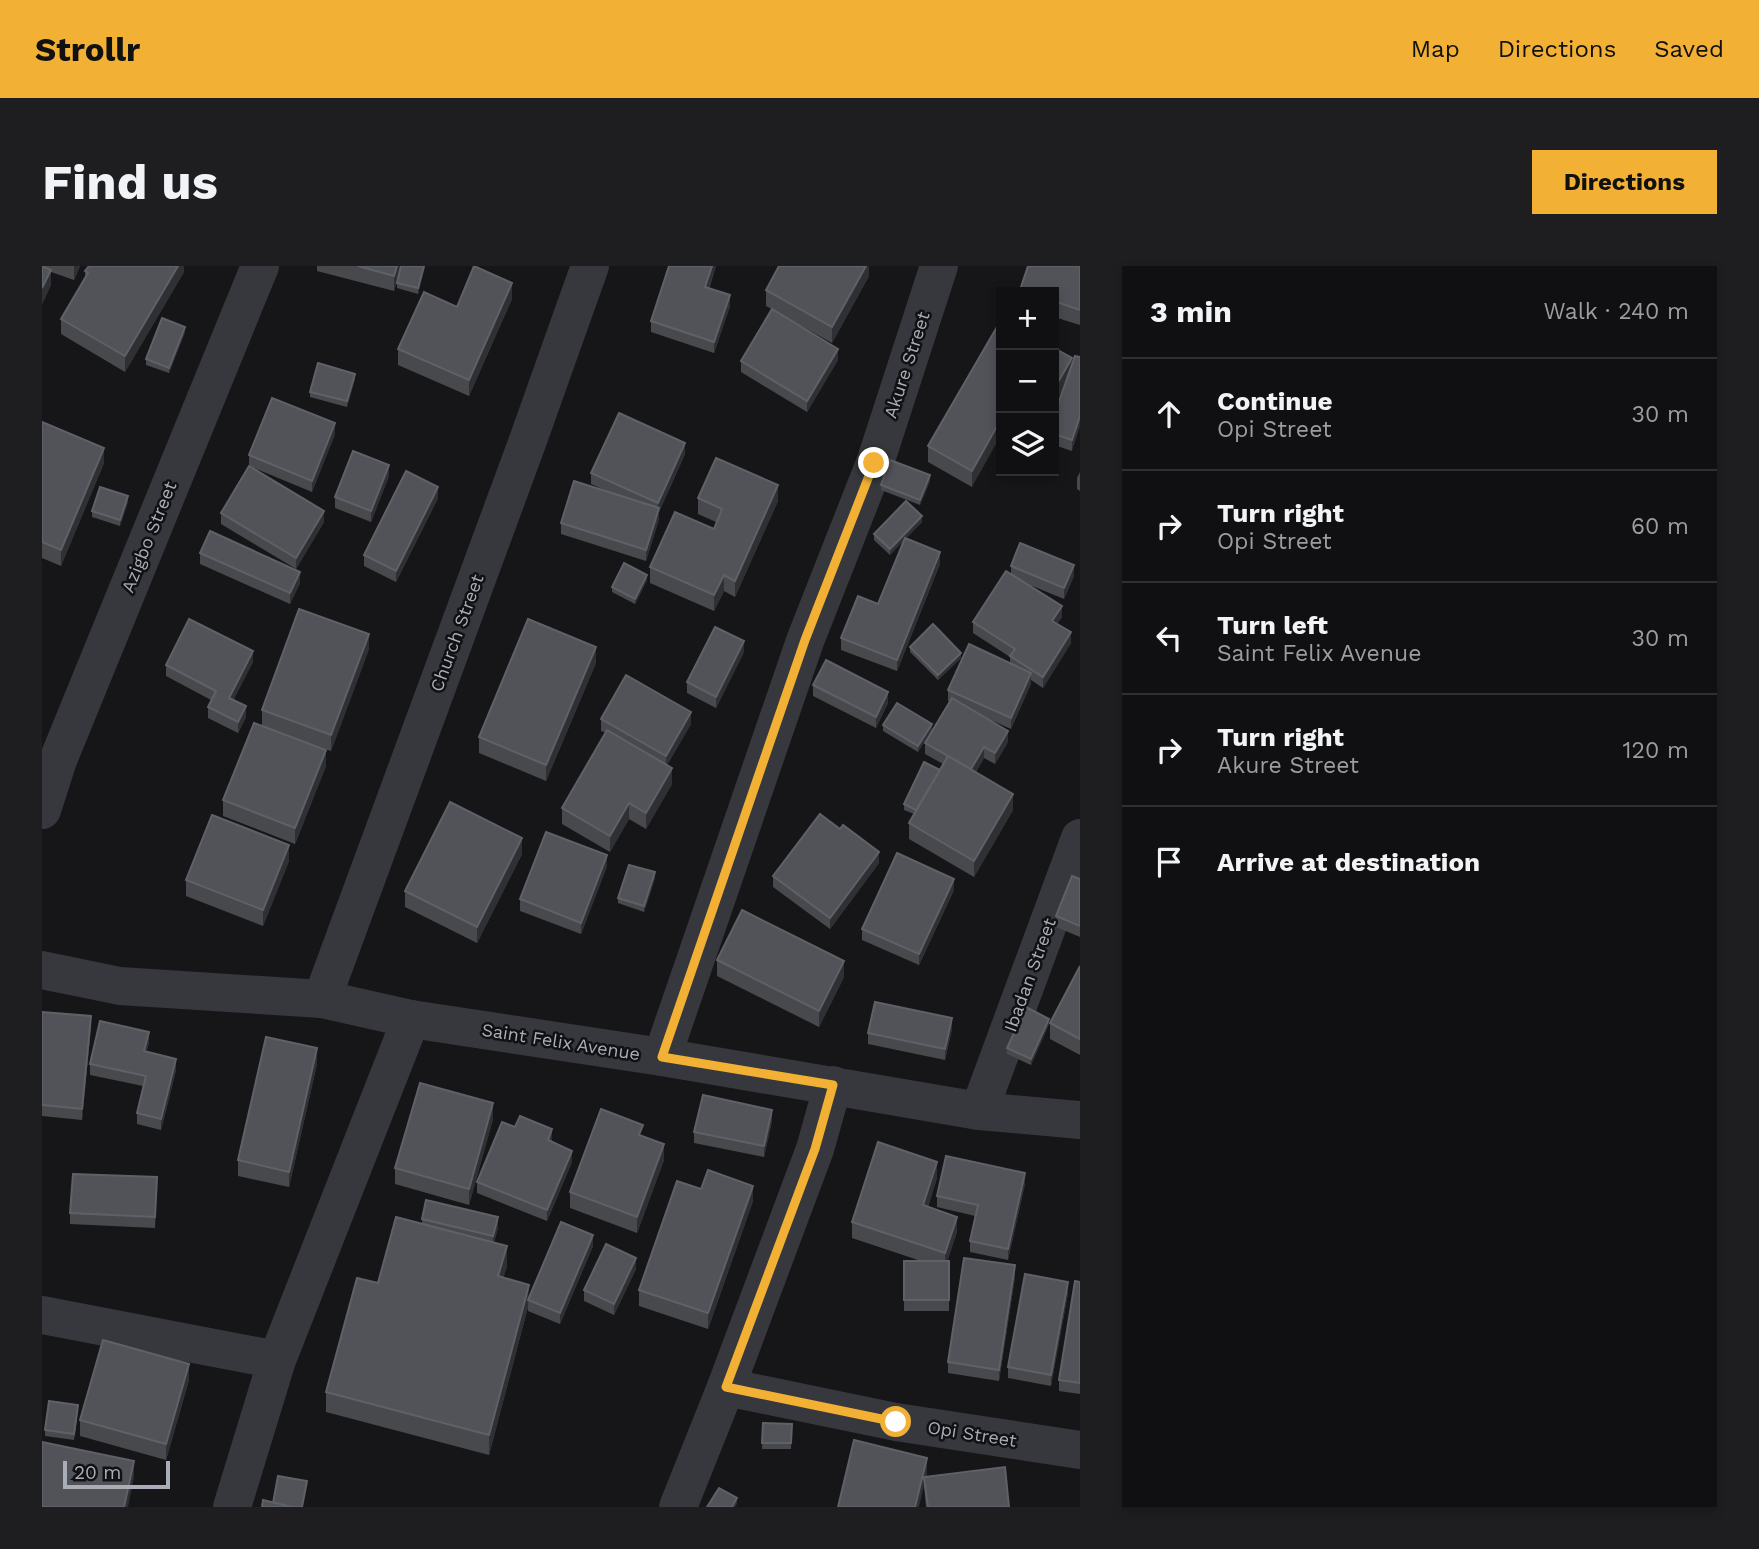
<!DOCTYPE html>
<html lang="en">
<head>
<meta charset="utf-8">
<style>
  body { margin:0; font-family:"Work Sans",sans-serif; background:#1e1e20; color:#f1f3f6 }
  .controls { position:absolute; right:21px; top:21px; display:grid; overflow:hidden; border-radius:0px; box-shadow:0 4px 10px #0003 }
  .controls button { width:63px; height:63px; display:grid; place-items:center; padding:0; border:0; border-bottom:2px solid #303032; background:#101012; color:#f1f3f6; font:35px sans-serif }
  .scale { position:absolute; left:21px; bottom:18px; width:107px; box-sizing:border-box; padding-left:7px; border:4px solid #a8adb8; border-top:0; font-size:19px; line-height:24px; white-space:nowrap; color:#a8adb8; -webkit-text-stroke:5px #111113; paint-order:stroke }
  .stop { position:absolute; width:21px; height:21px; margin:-16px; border:5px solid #f2b134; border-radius:50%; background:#fff }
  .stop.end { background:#f2b134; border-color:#fff; box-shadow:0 2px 7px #0008 }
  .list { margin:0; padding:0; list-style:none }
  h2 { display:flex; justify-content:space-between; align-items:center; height:91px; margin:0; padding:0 28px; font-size:30px }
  h2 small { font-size:23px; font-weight:400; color:#9c9d9f }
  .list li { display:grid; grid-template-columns:46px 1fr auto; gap:21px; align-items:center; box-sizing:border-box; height:112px; padding:0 28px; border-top:2px solid #303032 }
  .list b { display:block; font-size:26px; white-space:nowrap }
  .list p { margin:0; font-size:23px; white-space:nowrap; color:#9c9d9f }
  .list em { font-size:23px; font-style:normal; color:#9c9d9f }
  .icon { flex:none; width:38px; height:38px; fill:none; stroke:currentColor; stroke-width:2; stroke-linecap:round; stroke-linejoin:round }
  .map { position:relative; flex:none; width:1038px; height:1241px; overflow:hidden; border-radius:0px }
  header { display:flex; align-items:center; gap:42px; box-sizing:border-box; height:98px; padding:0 35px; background:#f2b134; color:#111 }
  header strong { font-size:33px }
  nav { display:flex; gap:38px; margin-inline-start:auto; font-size:24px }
  .intro { display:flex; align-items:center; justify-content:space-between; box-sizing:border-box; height:168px; padding:0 42px }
  h1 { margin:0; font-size:49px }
  .button { padding:18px 32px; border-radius:0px; background:#f2b134; color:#111; font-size:24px; font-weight:700 }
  main { display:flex; gap:42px; padding:0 42px }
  aside { flex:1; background:#101012; border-radius:0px; box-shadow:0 4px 10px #0003 }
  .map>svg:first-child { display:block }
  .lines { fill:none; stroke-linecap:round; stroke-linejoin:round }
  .minor { stroke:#37383d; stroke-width:38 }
  .wall { fill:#47494d }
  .shaded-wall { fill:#2f3033 }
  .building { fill:#525359; stroke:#5f6168; stroke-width:2 }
  .route { stroke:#f2b134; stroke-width:9 }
  .labels { text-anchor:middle; stroke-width:5; stroke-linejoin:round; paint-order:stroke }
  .street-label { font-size:18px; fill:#a8adb8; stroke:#111113 }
</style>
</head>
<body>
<header>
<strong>Strollr</strong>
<nav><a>Map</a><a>Directions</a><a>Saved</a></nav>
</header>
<div class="intro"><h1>Find us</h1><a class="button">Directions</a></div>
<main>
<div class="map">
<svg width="1038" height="1241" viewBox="0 0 1038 1241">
  <rect width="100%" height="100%" fill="#161618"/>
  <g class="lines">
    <g class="minor">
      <polyline points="0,544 16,494 218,0"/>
      <polyline points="0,704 78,720 280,733 369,753 620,791 937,845 1038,854"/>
      <polyline points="280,733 485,177 548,0"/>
      <polyline points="620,791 763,375 833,197 897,0"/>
      <polyline points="791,819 773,883 684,1121 854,1156 1038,1184"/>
      <polyline points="937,845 1038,572"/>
      <polyline points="0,1049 235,1094"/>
      <polyline points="190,1241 235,1094 369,753"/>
      <polyline points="636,1241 684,1121"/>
    </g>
  </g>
  <g class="wall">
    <polygon points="0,0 38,0 32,14 9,6 9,19 0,38"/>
    <polygon points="142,0 142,6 83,106 19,68 19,53 43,11 43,5"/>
    <polygon points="275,0 383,0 376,28 355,22 355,17 359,0 352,25 275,5"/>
    <polygon points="627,0 674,0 667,23 688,40 672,87 609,66 609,55"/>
    <polygon points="827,0 827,10 790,77 734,46 796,94 765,146 699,106 699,95 730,43 724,40 724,24"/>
    <polygon points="1038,0 1038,59 1012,51 1012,26 978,26 978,24"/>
    <polygon points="470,33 427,130 356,99 356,83 415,41"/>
    <polygon points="959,54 930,221 886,196 886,180"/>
    <polygon points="143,66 127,107 104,99 104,93"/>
    <polygon points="1033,90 1030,185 1012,179 1012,150 1021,123 1012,139"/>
    <polygon points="313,113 305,141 268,131 268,126"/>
    <polygon points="0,156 62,197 19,300 0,292"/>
    <polygon points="293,168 270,226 212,202 282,256 254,303 179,258 179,247 207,200 207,189"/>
    <polygon points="643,188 617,246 617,253 604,295 519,268 519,257 569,227 549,218 549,207"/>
    <polygon points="1038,206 1038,225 1035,223 1035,212"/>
    <polygon points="347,210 329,256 293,242 293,231"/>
    <polygon points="888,215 878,239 839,224 839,219"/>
    <polygon points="396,232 354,316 322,300 322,289"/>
    <polygon points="656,232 736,235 693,331 682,325 672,345 608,317 608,301 672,263 674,256 656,248"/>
    <polygon points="86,236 78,260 50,251 50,245"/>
    <polygon points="880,256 863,273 898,298 855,405 799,384 799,372 836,338 862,274 848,289 832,274 832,268"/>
    <polygon points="158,287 258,317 248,338 158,298"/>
    <polygon points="969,300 1032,310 1022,333 983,317 1020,351 1015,358 1029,377 1001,422 989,414 989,418 969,463 942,451 966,476 953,498 942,492 934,506 971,544 932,611 867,573 867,557 872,548 862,544 862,538 898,504 901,498 883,488 883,477 908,435 906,435 906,424 968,397 968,391 931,367 931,356 969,308"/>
    <polygon points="605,314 593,338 570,326 570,321"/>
    <polygon points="868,381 919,392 896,414 868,386"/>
    <polygon points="327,383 289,485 220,460 220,444"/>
    <polygon points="702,386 674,442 645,427 645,416"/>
    <polygon points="211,396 191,434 204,451 196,467 166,452 166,441 169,434 124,410 124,399"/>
    <polygon points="554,397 504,515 437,487 437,471"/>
    <polygon points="771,419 846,437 834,462 771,430"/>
    <polygon points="559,453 649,458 625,499 630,518 604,563 587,553 568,586 520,558 520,542 564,467 559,465"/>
    <polygon points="841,459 890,463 876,486 841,465"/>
    <polygon points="284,500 253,578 181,550 181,534"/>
    <polygon points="480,588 435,677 363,641 363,625"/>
    <polygon points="247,595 221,660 144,630 144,614"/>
    <polygon points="837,597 788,663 731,621 731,610"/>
    <polygon points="565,600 539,668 478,645 478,633"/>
    <polygon points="613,612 602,646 576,637 576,632"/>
    <polygon points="1038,613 1038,671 1014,661 1014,650"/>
    <polygon points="912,624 877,699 820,674 820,663"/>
    <polygon points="675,694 802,711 777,761 675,710"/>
    <polygon points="1038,700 1038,789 1008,773 1008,757"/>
    <polygon points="0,746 49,761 40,854 0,850"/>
    <polygon points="1007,758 989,799 965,788 965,782"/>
    <polygon points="910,763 903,794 826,778 826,767"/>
    <polygon points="107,777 104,786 134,804 119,864 95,858 95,847 101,820 48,809 48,798"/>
    <polygon points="275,798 247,921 196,910 196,894"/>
    <polygon points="451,853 427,939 353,918 353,902"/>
    <polygon points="730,855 722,891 652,877 652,866"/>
    <polygon points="510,874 510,876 530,896 505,955 435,927 435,916"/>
    <polygon points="622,894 595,967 528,942 528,926"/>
    <polygon points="895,912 886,941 915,966 905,995 907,995 907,1045 862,1045 862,995 879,995 810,972 810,956"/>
    <polygon points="983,918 966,994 928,986 928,975 933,950 895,941 895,930"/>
    <polygon points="115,922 113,962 28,958 28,947"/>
    <polygon points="659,923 711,935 666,1063 597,1040 597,1024"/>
    <polygon points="380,953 456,962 452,976 465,1000 461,1012 487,1033 551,980 518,1058 486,1045 486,1041 447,1189 284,1146 284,1126 336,1017 380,958"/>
    <polygon points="594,1003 572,1049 542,1035 542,1024"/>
    <polygon points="973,1011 957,1115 906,1107 906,1096"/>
    <polygon points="1038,1016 1038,1128 1017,1125 1017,1114"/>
    <polygon points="1026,1027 1009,1120 966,1112 966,1101"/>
    <polygon points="147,1114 124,1194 38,1170 38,1154"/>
    <polygon points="36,1145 32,1174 3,1170 3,1164"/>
    <polygon points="721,1157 750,1158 749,1183 720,1183"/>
    <polygon points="885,1208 885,1210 967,1241 884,1241 882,1220 796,1241"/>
  </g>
  <g class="shaded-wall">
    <polygon points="32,0 38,0 32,14"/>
    <polygon points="136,0 142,0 142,6 83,106 83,90"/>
    <polygon points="355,0 359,0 352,25 352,10"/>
    <polygon points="382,0 383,0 376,28 376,22"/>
    <polygon points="670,0 674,0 663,32 663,21"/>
    <polygon points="824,0 827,0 827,10 790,77 790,61"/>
    <polygon points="9,4 9,19 0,38 0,22"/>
    <polygon points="470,17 470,33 427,130 427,114"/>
    <polygon points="688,29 688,40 672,87 672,76"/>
    <polygon points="143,61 143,66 127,107 127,102"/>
    <polygon points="796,83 796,94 765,146 765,135"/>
    <polygon points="1030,92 1030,108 1012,139 1012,123"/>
    <polygon points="313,108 313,113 305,141 305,135"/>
    <polygon points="1038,150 1038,161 1030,185 1030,174"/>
    <polygon points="959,153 959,169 930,221 930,205"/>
    <polygon points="293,157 293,168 270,226 270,215"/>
    <polygon points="643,177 643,188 617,246 617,253 604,295 604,284 616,245 616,237"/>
    <polygon points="62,182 62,197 19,300 19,284"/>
    <polygon points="347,199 347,210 329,256 329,245"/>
    <polygon points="888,209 888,215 878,239 878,234"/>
    <polygon points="736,219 736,235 693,331 693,315"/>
    <polygon points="396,221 396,232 354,316 354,305"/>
    <polygon points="86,230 86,236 78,260 78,254"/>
    <polygon points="282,245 282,256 254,303 254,292"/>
    <polygon points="880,250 880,256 848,289 848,283"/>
    <polygon points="898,286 898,298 855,405 855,394"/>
    <polygon points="1032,299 1032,310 1022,333 1022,322"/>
    <polygon points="258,306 258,317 248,338 248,327"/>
    <polygon points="605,309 605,314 593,338 593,333"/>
    <polygon points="682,309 682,325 672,345 672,329"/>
    <polygon points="1020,340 1020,351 1010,366 1010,355"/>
    <polygon points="1029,366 1029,377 1001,422 1001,411"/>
    <polygon points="327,368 327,383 289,485 289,469"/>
    <polygon points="702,375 702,386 674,442 674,431"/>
    <polygon points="554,381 554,397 504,515 504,499"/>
    <polygon points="211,385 211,396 187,443 187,432"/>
    <polygon points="919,387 919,392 896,414 896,409"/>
    <polygon points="989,407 989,418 969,463 969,452"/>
    <polygon points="846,426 846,437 834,462 834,451"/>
    <polygon points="204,440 204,451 196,467 196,456"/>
    <polygon points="649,446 649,458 624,501 624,490"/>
    <polygon points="890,458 890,463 876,486 876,480"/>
    <polygon points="966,465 966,476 953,498 953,487"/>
    <polygon points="942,481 942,492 929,515 929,504"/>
    <polygon points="284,484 284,500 253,578 253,562"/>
    <polygon points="630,502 630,518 604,563 604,547"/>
    <polygon points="971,528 971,544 932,611 932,595"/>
    <polygon points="587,537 587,553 568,586 568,570"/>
    <polygon points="480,572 480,588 435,677 435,661"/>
    <polygon points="247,579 247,595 221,660 221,644"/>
    <polygon points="837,586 837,597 788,663 788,652"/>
    <polygon points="565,589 565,600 539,668 539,657"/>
    <polygon points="613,606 613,612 602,646 602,640"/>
    <polygon points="912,613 912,624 877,699 877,688"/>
    <polygon points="802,695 802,711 777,761 777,745"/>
    <polygon points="49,750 49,761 40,854 40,843"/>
    <polygon points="910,752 910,763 903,794 903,783"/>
    <polygon points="1007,753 1007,758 989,799 989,793"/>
    <polygon points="107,766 107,777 102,796 102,785"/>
    <polygon points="275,782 275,798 247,921 247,906"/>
    <polygon points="134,793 134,804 119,864 119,853"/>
    <polygon points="451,837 451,853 427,939 427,923"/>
    <polygon points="730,844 730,855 722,891 722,880"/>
    <polygon points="510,863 510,874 506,885 506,874"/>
    <polygon points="622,878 622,894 595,967 595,951"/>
    <polygon points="530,885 530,896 505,955 505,944"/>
    <polygon points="895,896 895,912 881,955 881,939"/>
    <polygon points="983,907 983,918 966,994 966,983"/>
    <polygon points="711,920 711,935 666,1063 666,1047"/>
    <polygon points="456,951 456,962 451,981 451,970"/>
    <polygon points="915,951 915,966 903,1003 903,987"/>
    <polygon points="551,969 551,980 518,1058 518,1047"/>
    <polygon points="465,980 465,1000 456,1030 456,1010"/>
    <polygon points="594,992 594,1003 572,1049 572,1038"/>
    <polygon points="973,999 973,1011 957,1115 957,1104"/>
    <polygon points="1026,1016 1026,1027 1009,1120 1009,1109"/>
    <polygon points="487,1019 486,1041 447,1189 447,1169"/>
    <polygon points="147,1098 147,1114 124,1194 124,1178"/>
    <polygon points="885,1192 885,1208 883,1217 882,1211 882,1220 877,1241 873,1241"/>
    <polygon points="92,1195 92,1211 86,1241 82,1241"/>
    <polygon points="695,1232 695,1238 693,1241 690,1241"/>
  </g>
  <g class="building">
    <polygon points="0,0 9,4 0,22"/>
    <polygon points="47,0 136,0 83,90 19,53 46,7 43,5"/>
    <polygon points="316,0 355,0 352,10"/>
    <polygon points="359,0 382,0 376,22 355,17"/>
    <polygon points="432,0 470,17 427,114 356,83 382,26 415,41"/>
    <polygon points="627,0 670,0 663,21 688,29 672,76 609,55"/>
    <polygon points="737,0 824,0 790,61 724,24"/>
    <polygon points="986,0 1038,0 1038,44 1012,35 1012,26 986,26 978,24"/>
    <polygon points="730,43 796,83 765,135 699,95"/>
    <polygon points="120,52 143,61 127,102 104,93"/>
    <polygon points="959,54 959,153 930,205 886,180"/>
    <polygon points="1012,82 1030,92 1012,123"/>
    <polygon points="1033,90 1038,91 1038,150 1030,174 1012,168 1012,150"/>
    <polygon points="276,97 313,108 305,135 268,126"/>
    <polygon points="230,132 293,157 270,215 207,189"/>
    <polygon points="577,147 643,177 616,237 549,207"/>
    <polygon points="0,156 62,182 19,284 0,276"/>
    <polygon points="311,185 347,199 329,245 293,231"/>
    <polygon points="674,192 736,219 693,315 682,309 672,329 608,301 633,246 672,263 680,243 656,232"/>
    <polygon points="848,194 888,209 878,234 839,219"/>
    <polygon points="207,200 282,245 254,292 179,247"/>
    <polygon points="364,205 396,221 354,305 322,289"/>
    <polygon points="532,215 617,242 604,284 519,257"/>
    <polygon points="58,221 86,230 78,254 50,245"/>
    <polygon points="864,235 880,250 848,283 832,268"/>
    <polygon points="168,265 258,306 248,327 158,287"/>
    <polygon points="863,272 898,286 855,394 799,372 816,330 836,338"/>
    <polygon points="978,277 1032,299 1022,322 969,300"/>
    <polygon points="582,297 605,309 593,333 570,321"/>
    <polygon points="964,305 1020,340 1010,355 1029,366 1001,411 968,390 973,383 931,356"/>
    <polygon points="257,343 327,368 289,469 220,444"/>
    <polygon points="147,353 211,385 187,432 204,440 196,456 166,441 174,425 124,399"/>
    <polygon points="486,353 554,381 504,499 437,471"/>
    <polygon points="891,358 919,387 896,409 868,381"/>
    <polygon points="673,361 702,375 674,431 645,416"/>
    <polygon points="927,378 989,407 969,452 906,424"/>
    <polygon points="784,394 846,426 834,451 771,419"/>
    <polygon points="584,409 649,446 624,490 559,453"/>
    <polygon points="910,432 966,465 953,487 942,481 929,503 883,477"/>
    <polygon points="855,437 890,458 876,480 841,459"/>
    <polygon points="212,457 284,484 253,562 181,534"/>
    <polygon points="565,464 630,502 604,547 587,537 568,570 520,542"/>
    <polygon points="906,490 971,528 932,595 867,557"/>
    <polygon points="882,496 898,504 874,544 862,538"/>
    <polygon points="408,536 480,572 435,661 363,625"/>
    <polygon points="778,548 798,563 801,559 837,586 788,652 731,610"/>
    <polygon points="170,549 247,579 221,644 144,614"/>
    <polygon points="504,566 565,589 539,657 478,633"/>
    <polygon points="855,587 912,613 877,688 820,663"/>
    <polygon points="587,599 613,606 602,640 576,632"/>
    <polygon points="1030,610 1038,613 1038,660 1014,650"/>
    <polygon points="700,644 802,695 777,745 675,694"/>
    <polygon points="1038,700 1038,773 1008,757"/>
    <polygon points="833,736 910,752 903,783 826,767"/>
    <polygon points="984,741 1007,753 989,793 965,782"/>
    <polygon points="0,746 49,750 40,843 0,839"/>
    <polygon points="58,755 107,766 102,785 134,793 119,853 95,847 104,810 48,798"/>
    <polygon points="224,771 275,782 247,906 196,894"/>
    <polygon points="378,817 451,837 427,923 353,902"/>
    <polygon points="661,829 730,844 722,880 652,866"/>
    <polygon points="559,843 601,859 597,869 622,878 595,951 528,926"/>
    <polygon points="478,850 510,863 506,874 530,885 505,944 435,916 460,856 473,861"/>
    <polygon points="836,876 895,896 881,939 915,951 903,987 810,956"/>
    <polygon points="904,890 983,907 966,983 928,975 936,939 895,930"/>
    <polygon points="666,904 711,920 666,1047 597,1024 635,915 659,923"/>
    <polygon points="31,908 115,911 113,951 28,947"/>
    <polygon points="384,934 456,951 451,970 380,953"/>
    <polygon points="354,951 465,980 456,1010 487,1019 447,1169 284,1126 315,1012 336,1017"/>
    <polygon points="519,956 551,969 518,1047 486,1034"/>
    <polygon points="564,978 594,992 572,1038 542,1024"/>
    <polygon points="922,992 973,999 957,1104 906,1096"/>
    <rect x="862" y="995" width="45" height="39"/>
    <polygon points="983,1008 1026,1016 1009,1109 966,1101"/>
    <polygon points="1033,1015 1038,1016 1038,1117 1017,1114"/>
    <polygon points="61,1074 147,1098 124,1178 38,1154"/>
    <polygon points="7,1135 36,1139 32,1168 3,1164"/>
    <polygon points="721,1157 750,1158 749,1177 720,1177"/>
    <polygon points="812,1174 885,1192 873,1241 796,1241"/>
    <polygon points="0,1176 92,1195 82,1241 0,1241"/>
    <polygon points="963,1201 967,1241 886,1241 882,1211"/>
    <polygon points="236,1210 265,1215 260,1241 250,1241 231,1237"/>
    <polygon points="677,1222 695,1232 690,1241 665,1241"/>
    <polygon points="221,1234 250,1241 220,1241"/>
  </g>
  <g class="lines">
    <polyline class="route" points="832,197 763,374 620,791 791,819 773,883 684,1121 854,1156"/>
  </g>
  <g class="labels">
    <g class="street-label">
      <text transform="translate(865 99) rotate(-72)" y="6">Akure Street</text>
      <text transform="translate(107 271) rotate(-68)" y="6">Azigbo Street</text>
      <text transform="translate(415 367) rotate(-70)" y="6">Church Street</text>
      <text transform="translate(988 709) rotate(-70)" y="6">Ibadan Street</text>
      <text transform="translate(519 776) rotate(9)" y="6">Saint Felix Avenue</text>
      <text transform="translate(930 1168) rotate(9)" y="6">Opi Street</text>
    </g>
  </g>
</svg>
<div class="controls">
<button>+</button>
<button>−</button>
<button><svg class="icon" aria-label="layers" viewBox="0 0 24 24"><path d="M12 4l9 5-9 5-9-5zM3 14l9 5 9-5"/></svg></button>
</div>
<div class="scale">20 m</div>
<div class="stop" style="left:854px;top:1156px"></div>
<div class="stop end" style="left:832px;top:197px"></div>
</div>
<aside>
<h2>3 min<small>Walk · 240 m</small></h2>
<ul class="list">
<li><svg class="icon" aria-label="ahead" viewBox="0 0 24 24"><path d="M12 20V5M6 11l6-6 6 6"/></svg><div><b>Continue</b><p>Opi Street</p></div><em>30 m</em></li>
<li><svg class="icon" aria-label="right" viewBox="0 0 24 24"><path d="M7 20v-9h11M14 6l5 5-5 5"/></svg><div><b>Turn right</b><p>Opi Street</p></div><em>60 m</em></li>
<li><svg class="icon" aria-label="left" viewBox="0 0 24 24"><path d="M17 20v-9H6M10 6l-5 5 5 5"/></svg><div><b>Turn left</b><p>Saint Felix Avenue</p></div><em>30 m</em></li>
<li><svg class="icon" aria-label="right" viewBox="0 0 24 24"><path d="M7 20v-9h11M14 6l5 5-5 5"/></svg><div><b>Turn right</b><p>Akure Street</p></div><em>120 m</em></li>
<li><svg class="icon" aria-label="arrive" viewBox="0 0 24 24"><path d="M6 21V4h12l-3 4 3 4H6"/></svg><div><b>Arrive at destination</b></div></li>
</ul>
</aside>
</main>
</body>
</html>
